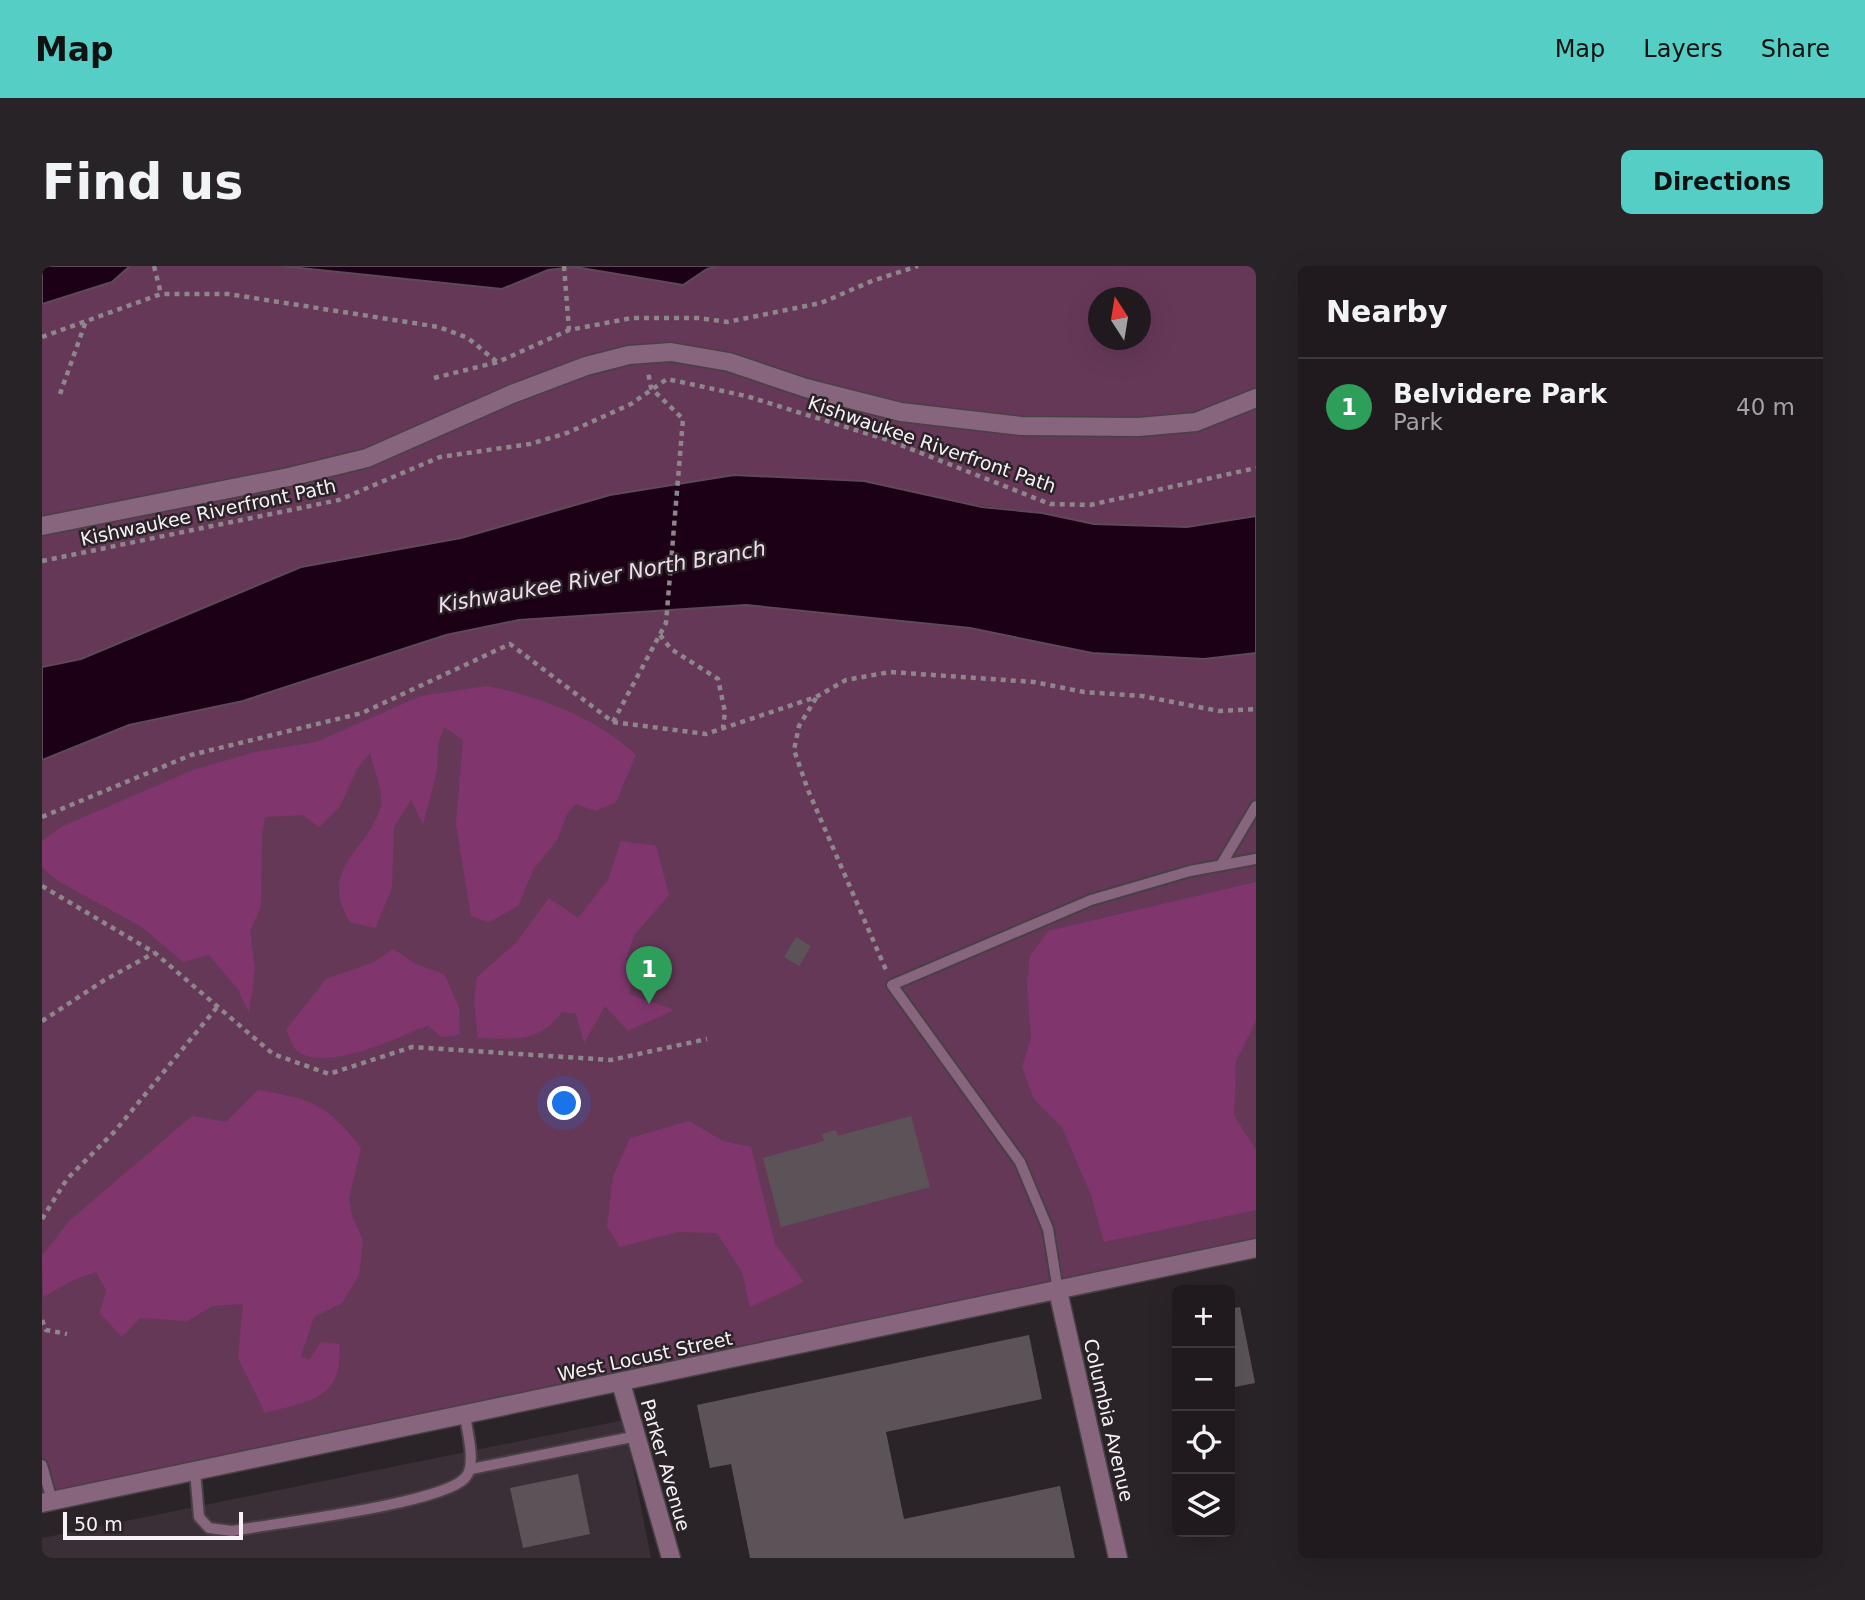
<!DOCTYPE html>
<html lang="en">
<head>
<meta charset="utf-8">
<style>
  body { margin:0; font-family:"DejaVu Sans",sans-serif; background:#282327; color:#f1f3f6 }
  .controls { position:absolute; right:21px; bottom:21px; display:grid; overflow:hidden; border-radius:10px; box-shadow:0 7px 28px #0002 }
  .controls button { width:63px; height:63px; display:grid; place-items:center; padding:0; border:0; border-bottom:2px solid #3d383c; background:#201a1e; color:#f1f3f6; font:35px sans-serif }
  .compass { position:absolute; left:1046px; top:21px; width:63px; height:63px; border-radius:50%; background:#201a1e; box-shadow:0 7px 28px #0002; rotate:348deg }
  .scale { position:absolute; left:21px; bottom:18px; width:180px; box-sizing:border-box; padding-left:7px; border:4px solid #f7f2f5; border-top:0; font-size:19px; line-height:24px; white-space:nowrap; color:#f7f2f5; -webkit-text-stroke:5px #2a2328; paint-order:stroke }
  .you { position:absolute; left:523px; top:838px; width:24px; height:24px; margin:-18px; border:5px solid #fff; border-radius:50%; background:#1a73e8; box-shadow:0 0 0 10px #1a73e833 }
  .badge { display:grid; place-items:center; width:46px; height:46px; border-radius:50%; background:#55cec5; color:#fff; font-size:23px; font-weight:700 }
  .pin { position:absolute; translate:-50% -58px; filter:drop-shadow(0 2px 4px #0008) }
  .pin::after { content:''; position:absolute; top:37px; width:24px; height:21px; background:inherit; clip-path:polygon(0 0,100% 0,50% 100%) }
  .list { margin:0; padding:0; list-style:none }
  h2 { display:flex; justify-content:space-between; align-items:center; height:91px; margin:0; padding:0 28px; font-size:30px }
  h2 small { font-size:23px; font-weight:400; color:#a2a1a4 }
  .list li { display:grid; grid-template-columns:46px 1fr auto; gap:21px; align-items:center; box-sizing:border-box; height:98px; padding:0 28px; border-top:2px solid #3d383c }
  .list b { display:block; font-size:26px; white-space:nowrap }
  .list p { margin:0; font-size:23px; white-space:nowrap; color:#a2a1a4 }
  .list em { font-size:23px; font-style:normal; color:#a2a1a4 }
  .icon { flex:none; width:38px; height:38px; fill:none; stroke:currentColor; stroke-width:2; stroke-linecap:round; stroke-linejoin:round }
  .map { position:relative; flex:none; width:1214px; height:1292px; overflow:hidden; border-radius:10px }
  header { display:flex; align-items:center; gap:42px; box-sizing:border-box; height:98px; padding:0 35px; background:#55cec5; color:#111 }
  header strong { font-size:33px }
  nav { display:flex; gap:38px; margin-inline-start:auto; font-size:24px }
  .intro { display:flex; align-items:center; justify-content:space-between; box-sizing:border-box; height:168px; padding:0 42px }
  h1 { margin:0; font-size:49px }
  .button { padding:18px 32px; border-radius:10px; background:#55cec5; color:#111; font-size:24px; font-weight:700 }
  main { display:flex; gap:42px; padding:0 42px }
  aside { flex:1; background:#201a1e; border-radius:10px; box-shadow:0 7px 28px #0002 }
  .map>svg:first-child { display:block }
  .built { fill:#3a2f36 }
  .green { fill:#663858; fill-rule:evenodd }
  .forest { fill:#80366d }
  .water { fill:#1c0015; stroke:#5e4958; stroke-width:2 }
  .building { fill:#5b5358 }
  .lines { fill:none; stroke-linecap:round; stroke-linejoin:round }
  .service-casing { stroke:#474045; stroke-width:14 }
  .minor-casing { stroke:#474045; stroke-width:21 }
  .tertiary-casing { stroke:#474045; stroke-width:21 }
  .path { stroke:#8d878b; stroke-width:4.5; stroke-dasharray:5 5; stroke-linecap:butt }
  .service { stroke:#87657c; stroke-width:10 }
  .minor { stroke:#87657c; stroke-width:18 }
  .tertiary { stroke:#87657c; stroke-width:18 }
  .labels { text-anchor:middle; stroke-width:5; stroke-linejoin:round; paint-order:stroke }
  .street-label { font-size:19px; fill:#f7f2f5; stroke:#2a2328 }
  .water-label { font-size:21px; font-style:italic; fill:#f3ddeb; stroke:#2a2328 }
</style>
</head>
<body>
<header>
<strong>Map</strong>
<nav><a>Map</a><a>Layers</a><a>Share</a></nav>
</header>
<div class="intro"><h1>Find us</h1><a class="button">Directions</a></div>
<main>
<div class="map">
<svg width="1214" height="1292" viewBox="0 0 1214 1292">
  <rect width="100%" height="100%" fill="#2a2328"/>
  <polygon class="built" points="582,1154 609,1292 0,1292 0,1272"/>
  <g class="green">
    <path d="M88 0H239L460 23 506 4 533 1 641 19 665 3 677 0H1214V250L1145 261 1052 258 1000 247 692 209 568 229 419 272 39 393 0 401V38L70 16ZM1056 32H1098V74H1056Z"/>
    <polygon points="704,339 928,362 1050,387 1162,393 1214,387 1214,982 0,1237 0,494 87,459 201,435 404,369 477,354"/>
  </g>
  <g class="forest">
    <path d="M445 420C498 431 553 451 594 489L574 536 554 545 534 538 525 548 515 574 491 604 476 640 447 656 429 650 414 558 421 474 402 461 396 478 395 505 381 558 369 534 352 561 350 622 333 662 308 656C275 601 326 586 339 540 342 526 331 501 328 487L315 503 298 540 277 561 261 549 223 551 220 566 219 640 208 665 213 703 207 747 196 723 167 689 141 696 100 661 16 615 0 601V575L19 561 151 504 213 486 274 476 379 430Z"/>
    <path d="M579 575 614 580 627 629 592 669 584 694 591 708 587 728 632 744 586 765 563 740 542 777 534 748 520 746C496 778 473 772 436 772L432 735 435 711 475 676 507 632 536 652 566 614Z"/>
    <polygon points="1214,616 1214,755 1194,795 1192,850 1214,884 1214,944 1062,976 1049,929 1020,861 992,833 980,801 989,773 985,718 988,690 1006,665"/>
    <path d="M351 683 374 698 402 708 417 741 418 769 399 771 386 759C357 771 282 808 254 784 250 779 247 770 244 764L284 713 332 696Z"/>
    <path d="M216 824C269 833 285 838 319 882L307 932 310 950 321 974 317 1009 300 1037 272 1051 259 1090 267 1094 279 1076 297 1078C302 1134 267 1135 223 1147L196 1092 201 1038 170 1040 145 1055 98 1052 80 1071 58 1047 64 1024 54 1006 33 1013 1 1031 0 990 27 955 150 850 184 856Z"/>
    <polygon points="647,855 681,875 709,881 733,978 762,1016 708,1041 700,1006 675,967 636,966 578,981 565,960 571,911 588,872"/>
  </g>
  <g class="water">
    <polygon points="7,0 88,0 70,16 0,38 0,2"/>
    <polygon points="239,0 677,0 665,3 641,19 533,1 506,4 460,23"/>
    <polygon points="692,209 822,215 940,241 1000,247 1052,258 1145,261 1214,250 1214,387 1162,393 1050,387 928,362 704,339 477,354 404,369 201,435 87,459 0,494 0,401 39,393 259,301 419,272 568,229"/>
  </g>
  <g class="building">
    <polygon points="754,671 769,680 757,700 742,691"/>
    <polygon points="869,850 888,921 739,961 721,892 782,875 780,868 794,864 796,870"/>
    <polygon points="1198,1041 1213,1117 1188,1122 1188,1043"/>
    <polygon points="987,1069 1000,1133 844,1166 862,1253 1018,1220 1033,1292 708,1292 689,1198 668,1202 655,1139"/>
    <polygon points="536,1208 548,1268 481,1282 468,1222"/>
  </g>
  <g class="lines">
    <g class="service-casing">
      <g id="service">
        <polyline points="1179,599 1214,540"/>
        <polyline points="1016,1025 1006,963 978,896 850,719 1049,634 1148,605 1214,593"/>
        <polyline points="0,1199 10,1235"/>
        <polyline points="429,1203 595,1170"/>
        <path d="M153 1205 157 1251 167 1262 190 1265C233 1257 399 1238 423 1212 435 1200 425 1165 423 1150"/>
      </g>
    </g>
    <g class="minor-casing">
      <g id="minor">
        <polyline points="0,260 247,211 325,192 470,128 544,100 587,89 629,86 687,96 764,122 859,146 979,160 1096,161 1154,156 1214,132"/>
        <polyline points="1016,1025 1076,1292"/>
        <polyline points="579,1117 629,1292"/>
      </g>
    </g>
    <g class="tertiary-casing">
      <polyline id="tertiary" points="0,1237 1214,982"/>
    </g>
    <g class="path">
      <polyline points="112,0 119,28"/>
      <polyline points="522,0 527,64"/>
      <polyline points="0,71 119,28 186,28 397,61 426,72 455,96"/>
      <polyline points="392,112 456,96 527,64 590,52 657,52 685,56 779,37 830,15 876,0"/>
      <polyline points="18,128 44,55"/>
      <polyline points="0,295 297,234 398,191 488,178 525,167 589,138 625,113 704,130 846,174 1008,238 1048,239 1214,202"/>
      <polyline points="618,369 629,383 676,413 683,446 681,462"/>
      <polyline points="774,432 757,460 752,484 766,524 844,704"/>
      <polyline points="571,456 624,357 641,153 609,122 606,106"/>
      <polyline points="0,551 149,489 320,447 468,378 571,456 664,468 774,431 804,414 848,406 992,416 1042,426 1100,430 1177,445 1214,443"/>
      <polyline points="0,620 113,687 231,788 287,808 370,781 569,794 665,773"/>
      <polyline points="0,755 61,715 112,687"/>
      <polyline points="0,953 25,913 73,865 176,740"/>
      <polyline points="0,1054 4,1064 25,1068"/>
    </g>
    <use href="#service" class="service"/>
    <use href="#minor" class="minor"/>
    <use href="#tertiary" class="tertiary"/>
  </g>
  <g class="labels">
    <g class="street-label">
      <text transform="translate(890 178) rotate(19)" y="7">Kishwaukee Riverfront Path</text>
      <text transform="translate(166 246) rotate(-12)" y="7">Kishwaukee Riverfront Path</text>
      <text transform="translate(603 1090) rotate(-12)" y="7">West Locust Street</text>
      <text transform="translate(1067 1154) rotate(77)" y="7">Columbia Avenue</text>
      <text transform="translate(624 1199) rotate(74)" y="7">Parker Avenue</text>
    </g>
    <g class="water-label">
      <text transform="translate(560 311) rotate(-10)" y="7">Kishwaukee River North Branch</text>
    </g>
  </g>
</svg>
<div class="controls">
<button>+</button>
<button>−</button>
<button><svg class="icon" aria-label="locate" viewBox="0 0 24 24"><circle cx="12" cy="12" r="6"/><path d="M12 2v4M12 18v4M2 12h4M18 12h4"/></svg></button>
<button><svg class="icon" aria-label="layers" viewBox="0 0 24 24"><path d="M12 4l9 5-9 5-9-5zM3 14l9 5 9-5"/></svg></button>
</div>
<svg class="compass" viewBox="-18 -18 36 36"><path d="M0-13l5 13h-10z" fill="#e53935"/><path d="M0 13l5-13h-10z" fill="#a2a1a4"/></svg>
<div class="scale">50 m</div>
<div class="you"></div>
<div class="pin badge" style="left:607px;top:738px;background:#2e9e5b">1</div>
</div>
<aside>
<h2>Nearby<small></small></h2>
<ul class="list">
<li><span class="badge" style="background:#2e9e5b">1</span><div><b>Belvidere Park</b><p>Park</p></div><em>40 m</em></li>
</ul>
</aside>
</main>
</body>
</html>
